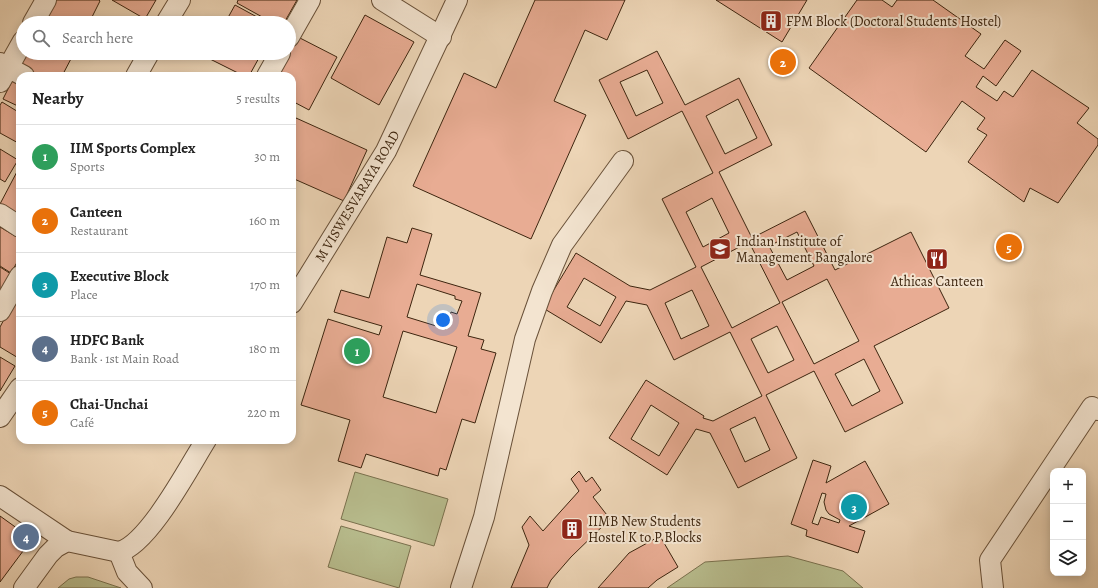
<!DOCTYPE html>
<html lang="en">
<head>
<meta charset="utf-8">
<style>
  body { margin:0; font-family:Alegreya,serif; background:#f6f6f6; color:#222 }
  .controls { position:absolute; right:12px; bottom:12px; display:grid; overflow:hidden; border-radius:8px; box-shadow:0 2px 10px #0003 }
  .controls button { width:36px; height:36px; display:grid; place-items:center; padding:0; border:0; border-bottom:1px solid #e0e0e0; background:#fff; color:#222; font:20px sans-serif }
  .you { position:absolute; left:443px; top:320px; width:14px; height:14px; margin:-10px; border:3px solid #fff; border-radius:50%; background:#1a73e8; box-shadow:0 0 0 6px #1a73e833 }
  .badge { display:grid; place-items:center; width:26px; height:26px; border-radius:50%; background:#8f2418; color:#fff; font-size:13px; font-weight:700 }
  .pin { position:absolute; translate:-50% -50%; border:2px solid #fff; box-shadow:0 1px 4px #0006 }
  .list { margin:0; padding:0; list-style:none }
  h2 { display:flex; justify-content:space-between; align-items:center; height:52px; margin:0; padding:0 16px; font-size:17px }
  h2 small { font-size:13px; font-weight:400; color:#767676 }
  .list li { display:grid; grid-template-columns:26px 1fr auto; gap:12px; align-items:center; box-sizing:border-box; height:64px; padding:0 16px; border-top:1px solid #e0e0e0 }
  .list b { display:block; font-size:15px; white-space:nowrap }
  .list p { margin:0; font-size:13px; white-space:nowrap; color:#767676 }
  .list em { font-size:13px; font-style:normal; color:#767676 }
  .icon { flex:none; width:22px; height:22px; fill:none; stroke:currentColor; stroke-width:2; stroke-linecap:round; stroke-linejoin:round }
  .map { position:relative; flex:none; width:1098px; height:588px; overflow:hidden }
  .search { position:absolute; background:#fff; box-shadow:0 2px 10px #0003; left:16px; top:16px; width:280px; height:44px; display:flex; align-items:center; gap:10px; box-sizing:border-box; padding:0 14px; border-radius:22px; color:#767676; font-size:15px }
  .panel { position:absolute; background:#fff; box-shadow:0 2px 10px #0003; left:16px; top:72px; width:280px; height:372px; border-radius:12px }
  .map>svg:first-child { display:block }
  .green { fill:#b8bd8e; stroke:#7a714e }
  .building { fill:#e8ac93; stroke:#3d250f; fill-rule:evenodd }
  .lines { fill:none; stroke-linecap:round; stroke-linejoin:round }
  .minor-casing { stroke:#695139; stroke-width:22 }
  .minor { stroke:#f3e4d0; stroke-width:20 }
  .labels { text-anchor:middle; stroke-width:4; stroke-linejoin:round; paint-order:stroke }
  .poi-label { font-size:14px; fill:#3d250f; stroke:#f3e4d0; text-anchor:start }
  .street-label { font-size:14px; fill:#3d250f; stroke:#f3e4d0 }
</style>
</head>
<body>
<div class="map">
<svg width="1098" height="588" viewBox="0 0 1098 588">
  <rect width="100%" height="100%" fill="#edd5b6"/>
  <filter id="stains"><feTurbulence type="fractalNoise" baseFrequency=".005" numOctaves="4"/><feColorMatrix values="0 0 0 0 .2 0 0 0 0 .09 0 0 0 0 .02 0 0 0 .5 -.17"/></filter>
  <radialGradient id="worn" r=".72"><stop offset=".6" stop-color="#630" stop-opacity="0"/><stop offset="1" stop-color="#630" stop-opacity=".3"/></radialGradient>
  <g class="green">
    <polygon points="355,472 448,499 434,546 341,519"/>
    <polygon points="341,526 411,546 399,588 328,567"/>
    <polygon points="788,556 843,571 863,588 667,588 705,562"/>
    <polygon points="76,577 88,577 121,588 58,588 69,579"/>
  </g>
  <g class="building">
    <polygon points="49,0 99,0 100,1 89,23 37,23"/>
    <polygon points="112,0 156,0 145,19"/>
    <polygon points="238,0 297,0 284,23 273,23 237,3"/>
    <polygon points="535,0 625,0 607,40 585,30 554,101 586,115 531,239 413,186 464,73 496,88"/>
    <polygon points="716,0 807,0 782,42"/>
    <polygon points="857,0 882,0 892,7 897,0 933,0 981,34 965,56 984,69 1005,40 1021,51 996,86 983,76 976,87 997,101 1004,91 1013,97 1032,70 1089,108 1077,123 1098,139 1098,145 1058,203 1030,188 1024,202 968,162 987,135 977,129 985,118 962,101 926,152 809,68"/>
    <polygon points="235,5 268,23 225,23"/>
    <polygon points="365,15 414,42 379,105 331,78"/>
    <polygon points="298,37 337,57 309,110 292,101 292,76 278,76"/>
    <path d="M657 51 685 105 739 78 772 145 719 172 752 238 805 211 835 270 911 232 949 308 874 346 903 403 845 432 814 371 766 395 797 458 738 488 710 433 696 429 667 475 609 438 646 380 704 416 703 418 713 421 762 396 730 332 674 360 647 305 626 301 601 343 543 308 576 253 630 286 650 290 696 267 662 199 713 173 682 111 628 139 599 80ZM647 70 663 103 636 116 620 82ZM738 99 757 138 725 154 706 116ZM712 198 729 233 703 247 686 212ZM797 232 814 266 787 280 769 246ZM749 242 780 303 732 328 701 267ZM584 278 616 297 600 326 567 307ZM827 279 859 341 814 364 782 302ZM692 290 709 326 681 339 665 303ZM777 326 794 360 768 373 751 339ZM864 359 880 391 852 406 835 374ZM651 405 679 423 659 456 631 439ZM755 417 770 450 745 462 730 429Z"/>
    <polygon points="23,53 74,53 62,76 37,76 16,65"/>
    <polygon points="207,53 255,53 260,56 249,76 244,76 206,57"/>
    <polygon points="12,81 20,85 20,107 3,99"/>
    <polygon points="2,102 20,113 20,144 0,133 0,105"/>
    <polygon points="296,118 367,150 344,201 292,178 292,128"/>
    <polygon points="0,149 18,160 5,182 0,179"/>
    <polygon points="20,166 20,215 0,204"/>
    <polygon points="0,227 20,239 20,257 11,273 0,266"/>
    <path d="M412 228 432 234 420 275 481 293 468 336 484 340 481 349 496 353 475 423 462 419 446 470 440 468 438 476 366 454 361 468 338 461 350 420 301 405 328 319 379 335 382 326 334 312 341 290 369 298 387 237 407 243ZM417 284 455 296V299L462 301 457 314 451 312 446 329 407 317ZM403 331 457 347 436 413 383 397Z"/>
    <polygon points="0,267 11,274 0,292"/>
    <polygon points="14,301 20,304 20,359 0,347 0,327"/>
    <polygon points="0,357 15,366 0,391"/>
    <path d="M813 460 831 466 826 483 865 461 889 504 849 526 865 531 858 553 806 536 807 530 791 524ZM822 493 826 494 824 502 826 510 829 514 840 520 839 523 821 517 818 525 812 523Z"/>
    <polygon points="579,471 586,482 592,477 601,490 593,497 610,519 571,557 551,580 547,588 511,588 529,545 522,527 530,516 543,531 579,491 571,479"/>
    <polygon points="0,516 32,539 0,582"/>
    <polygon points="660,536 678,567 657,580 648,588 598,588 629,553"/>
  </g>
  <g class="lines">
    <g class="minor-casing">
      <g id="minor">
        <polyline points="382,0 441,37"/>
        <polyline points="33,23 46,0"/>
        <polyline points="166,23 180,0"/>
        <polyline points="289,37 310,0"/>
        <polyline points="0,63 24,76"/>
        <polyline points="136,76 149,53"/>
        <polyline points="267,76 280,53"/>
        <polyline points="0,82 23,41"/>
        <polyline points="0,214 20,227"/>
        <polyline points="292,303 386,151 457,0"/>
        <polyline points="0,311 20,276"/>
        <polyline points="0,417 20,388"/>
        <polyline points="0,496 67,541"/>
        <polyline points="119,552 127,572 142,588"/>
        <path d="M24 588 48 555 56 547 67 541 119 552C149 544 189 467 206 440"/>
        <polyline points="461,588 484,517 525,339 542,291 562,245 623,161"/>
        <polyline points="993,588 990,560 1092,407 1098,410"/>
      </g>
    </g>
    <use href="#minor" class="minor"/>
  </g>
  <defs>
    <g id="building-square" transform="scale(1.15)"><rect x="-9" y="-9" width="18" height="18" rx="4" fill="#8f2418" stroke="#f3e4d0"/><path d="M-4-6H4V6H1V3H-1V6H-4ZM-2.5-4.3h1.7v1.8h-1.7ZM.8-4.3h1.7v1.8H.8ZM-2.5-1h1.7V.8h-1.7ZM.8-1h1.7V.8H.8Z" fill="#fff"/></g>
    <g id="university-square" transform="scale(1.15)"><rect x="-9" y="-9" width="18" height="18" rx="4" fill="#8f2418" stroke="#f3e4d0"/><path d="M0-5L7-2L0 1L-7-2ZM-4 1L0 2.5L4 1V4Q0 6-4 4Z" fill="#fff"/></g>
    <g id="restaurant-square" transform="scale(1.15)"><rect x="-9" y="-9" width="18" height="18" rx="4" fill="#8f2418" stroke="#f3e4d0"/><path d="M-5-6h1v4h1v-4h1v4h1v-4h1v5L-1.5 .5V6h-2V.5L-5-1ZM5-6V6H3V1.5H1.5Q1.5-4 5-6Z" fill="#fff"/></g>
  </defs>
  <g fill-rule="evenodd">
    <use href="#building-square" x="771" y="21"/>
    <use href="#university-square" x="720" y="249"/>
    <use href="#restaurant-square" x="937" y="259"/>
    <use href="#building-square" x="572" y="529"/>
  </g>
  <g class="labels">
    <g class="poi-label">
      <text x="786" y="26">FPM Block (Doctoral Students Hostel)</text>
      <text x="736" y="246">Indian Institute of<tspan x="736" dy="16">Management Bangalore</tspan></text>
      <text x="937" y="286" text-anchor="middle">Athicas Canteen</text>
      <text x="588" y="526">IIMB New Students<tspan x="588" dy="16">Hostel K to P Blocks</tspan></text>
    </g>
    <g class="street-label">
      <text transform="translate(357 196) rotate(-59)" y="5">M VISWESVARAYA ROAD</text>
    </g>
  </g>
  <rect width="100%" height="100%" filter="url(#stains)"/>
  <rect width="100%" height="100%" fill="url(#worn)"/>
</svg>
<div class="controls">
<button>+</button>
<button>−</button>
<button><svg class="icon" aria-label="layers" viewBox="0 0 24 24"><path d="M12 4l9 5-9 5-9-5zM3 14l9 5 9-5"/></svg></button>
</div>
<div class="you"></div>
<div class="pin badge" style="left:357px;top:351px;background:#2e9e5b">1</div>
<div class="pin badge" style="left:783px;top:62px;background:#e8710a">2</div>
<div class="pin badge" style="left:854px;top:507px;background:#0f9aa8">3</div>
<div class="pin badge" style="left:26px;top:537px;background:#5c6f8a">4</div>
<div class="pin badge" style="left:1009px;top:247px;background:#e8710a">5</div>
<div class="search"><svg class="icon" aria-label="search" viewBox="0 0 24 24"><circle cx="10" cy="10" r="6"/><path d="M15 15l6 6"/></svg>Search here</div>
<section class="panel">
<h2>Nearby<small>5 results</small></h2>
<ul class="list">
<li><span class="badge" style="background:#2e9e5b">1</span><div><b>IIM Sports Complex</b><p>Sports</p></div><em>30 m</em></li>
<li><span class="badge" style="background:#e8710a">2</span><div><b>Canteen</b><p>Restaurant</p></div><em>160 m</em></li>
<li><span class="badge" style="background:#0f9aa8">3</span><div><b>Executive Block</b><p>Place</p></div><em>170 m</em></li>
<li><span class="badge" style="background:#5c6f8a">4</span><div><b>HDFC Bank</b><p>Bank · 1st Main Road</p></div><em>180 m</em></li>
<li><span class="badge" style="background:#e8710a">5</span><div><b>Chai-Unchai</b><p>Café</p></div><em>220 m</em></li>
</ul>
</section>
</div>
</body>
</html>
